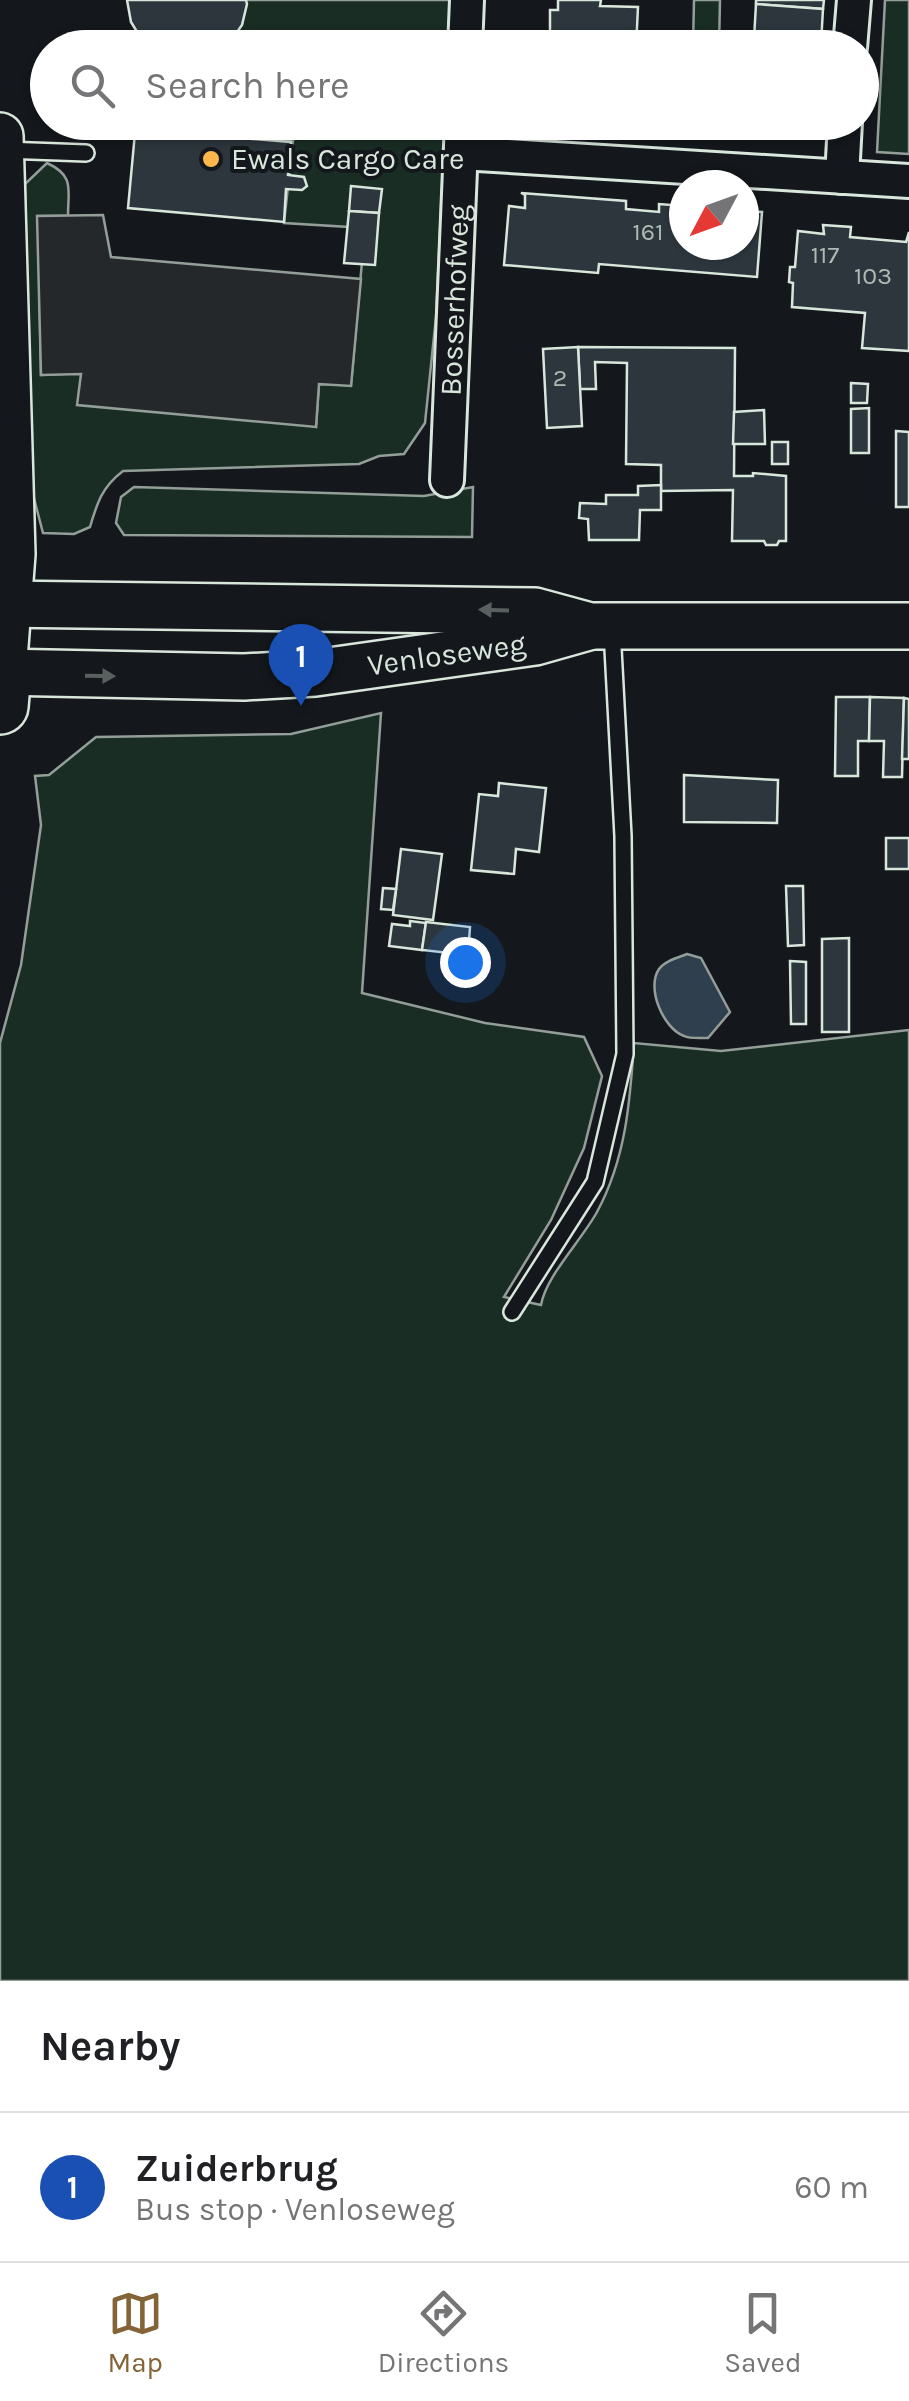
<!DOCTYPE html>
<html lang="en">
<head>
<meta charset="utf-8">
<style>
  body { margin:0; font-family:Karla,sans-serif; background:#f2f2f2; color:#202124 }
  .compass { position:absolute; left:669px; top:170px; width:90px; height:90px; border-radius:50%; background:#fff; box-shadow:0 2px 8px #0004; rotate:229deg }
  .you { position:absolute; left:465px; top:962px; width:35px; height:35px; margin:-25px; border:8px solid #fff; border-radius:50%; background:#1a73e8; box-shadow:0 0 0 15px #1a73e833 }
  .badge { display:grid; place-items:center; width:65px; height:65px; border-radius:50%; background:#846436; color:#fff; font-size:32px; font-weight:700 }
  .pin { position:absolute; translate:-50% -82px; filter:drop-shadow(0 2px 5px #0008) }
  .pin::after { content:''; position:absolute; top:52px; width:35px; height:30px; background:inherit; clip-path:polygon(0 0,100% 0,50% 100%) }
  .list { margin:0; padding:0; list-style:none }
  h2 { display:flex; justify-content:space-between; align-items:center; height:130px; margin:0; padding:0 40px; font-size:42px }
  h2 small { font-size:32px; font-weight:400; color:#757577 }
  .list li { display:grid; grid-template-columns:65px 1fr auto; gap:30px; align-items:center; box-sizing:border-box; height:150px; padding:0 40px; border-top:2px solid #e0e0e0 }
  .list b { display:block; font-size:38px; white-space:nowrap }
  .list p { margin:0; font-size:32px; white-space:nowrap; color:#757577 }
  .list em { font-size:32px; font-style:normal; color:#757577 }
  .icon { flex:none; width:55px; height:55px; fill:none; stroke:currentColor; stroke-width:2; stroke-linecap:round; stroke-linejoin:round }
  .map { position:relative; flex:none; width:909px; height:1981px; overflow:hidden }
  .search { position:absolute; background:#fff; box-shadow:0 2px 8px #0004; left:30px; right:30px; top:30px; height:110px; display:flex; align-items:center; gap:25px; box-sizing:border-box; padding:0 35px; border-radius:55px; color:#757577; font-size:38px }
  .sheet { height:280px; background:#fff }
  nav { display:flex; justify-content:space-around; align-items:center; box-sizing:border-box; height:140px; border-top:2px solid #e0e0e0; background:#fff; font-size:28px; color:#757577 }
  nav a { display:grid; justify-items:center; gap:5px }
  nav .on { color:#846436 }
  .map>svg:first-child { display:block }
  .green { fill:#1a2d24; stroke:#939e99; stroke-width:2.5 }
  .parking { fill:#24282b; stroke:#939e99; stroke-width:2.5 }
  .water { fill:#2f3f4d; stroke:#939e99; stroke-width:2.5 }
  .building { fill:#2c363c; stroke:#d8e6dc; stroke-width:2.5 }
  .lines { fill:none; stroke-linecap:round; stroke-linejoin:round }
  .lane-casing { stroke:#d8e6dc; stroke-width:20 }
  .street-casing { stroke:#d8e6dc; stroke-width:38 }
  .secondary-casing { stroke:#d8e6dc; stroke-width:50 }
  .highway-casing { stroke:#d8e6dc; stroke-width:60 }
  .lane { stroke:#14181c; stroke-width:15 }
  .street { stroke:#14181c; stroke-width:32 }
  .secondary { stroke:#14181c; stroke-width:45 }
  .highway { stroke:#14181c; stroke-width:55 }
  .oneway { fill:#59605f }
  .poi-dot { fill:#ffb74d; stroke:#14181c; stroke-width:4 }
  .labels { text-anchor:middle; stroke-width:8; stroke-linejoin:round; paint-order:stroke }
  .number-label { font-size:25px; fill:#adbab4 }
  .poi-label { font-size:30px; fill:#d8e6dc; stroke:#14181c; text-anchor:start }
  .street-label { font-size:30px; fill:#d8e6dc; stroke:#14181c }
</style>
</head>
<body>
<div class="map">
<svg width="909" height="1981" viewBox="0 0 909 1981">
  <rect width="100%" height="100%" fill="#14181c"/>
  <g class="green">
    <polygon points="243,0 450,0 448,47 226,48 242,23"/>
    <polygon points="694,0 720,0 719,47 693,47"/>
    <polygon points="885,0 909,0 909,154 877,152"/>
    <path d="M219 123H445L436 317 425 423 404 454 379 456 359 464 123 471C102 487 97 503 90 527L74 534 43 533 31 487 25 184 47 163C75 176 68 189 68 216H38L41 375 82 373 316 427 319 384 351 385 365 228 284 223 293 141 219 135Z"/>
    <polygon points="134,487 424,496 473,487 472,537 124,535 116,523 121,497"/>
    <path d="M381 713 362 993 485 1023 584 1037 602 1076 584 1148 551 1220 504 1297 541 1305C546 1276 581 1241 597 1212 626 1158 630 1102 634 1043L721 1051 909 1030V1981H0V1043L21 965 41 825 35 776 49 775 96 737 291 734Z"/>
  </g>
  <polygon class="parking" points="103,215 111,257 361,279 351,386 319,384 316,427 77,405 81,374 41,375 37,216"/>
  <path class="water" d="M687 954 701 958 730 1012 708 1038C701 1038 690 1039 684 1036 663 1028 646 988 659 969 665 961 677 958 687 954Z"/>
  <g class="building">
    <polygon points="127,0 246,0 247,4 242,25 226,48 143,48 144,43 131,22"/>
    <polygon points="558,0 601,0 600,6 638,7 636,48 605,48 605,36 583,36 583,48 550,48 550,10 558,10"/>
    <polygon points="756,0 824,0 823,9 756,4"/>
    <polygon points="756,4 823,9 821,44 754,39"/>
    <polygon points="754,39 821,44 821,48 753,48"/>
    <polygon points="136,122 219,122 218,136 291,142 288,175 304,177 307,186 302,190 286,189 284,222 128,208"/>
    <polygon points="351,186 382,189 379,213 349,211"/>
    <polygon points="521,193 626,201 626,209 659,212 659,204 684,206 684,245 744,245 744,211 762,212 757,277 599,264 598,273 504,265 509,206 525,208 525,195"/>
    <polygon points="349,211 379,213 375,265 344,263"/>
    <polygon points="823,225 851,227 850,237 906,242 909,232 909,351 862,348 865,313 792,307 793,283 789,282 790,267 795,267 798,231 824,234"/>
    <polygon points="578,347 735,348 734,476 753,476 753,473 786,476 786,541 779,541 777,545 766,545 764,541 732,541 733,490 661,491 661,465 626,464 627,363 595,362 596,389 580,389"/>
    <polygon points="578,347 582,426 547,428 543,349"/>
    <polygon points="851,383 868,384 867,403 851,403"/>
    <polygon points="869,408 869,453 851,453 851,409"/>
    <polygon points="764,410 765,444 733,444 734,412"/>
    <polygon points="896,431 909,432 909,507 896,507"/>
    <rect x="772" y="442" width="16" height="22"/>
    <polygon points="661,485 661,510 640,510 639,540 589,540 588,519 579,518 580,503 606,504 606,495 638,495 638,486"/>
    <polygon points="836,697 870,697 869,741 858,741 858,776 835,776"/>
    <polygon points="870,697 904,698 902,777 883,777 884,741 869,741"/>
    <polygon points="904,698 909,699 909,759 902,759"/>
    <polygon points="684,775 778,780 777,823 684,822"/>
    <polygon points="499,783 546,788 539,852 516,849 514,874 471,870 479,794 498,796"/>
    <rect x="886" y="838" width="23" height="31"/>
    <polygon points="401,849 442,854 433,920 393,915"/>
    <polygon points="786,886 803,886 804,945 788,946"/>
    <polygon points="383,888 396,889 393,910 381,909"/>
    <polygon points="410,921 426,923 422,950 389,946 392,924 410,926"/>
    <polygon points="426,922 470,927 468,955 422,950"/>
    <polygon points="849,938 849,1032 822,1032 822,939"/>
    <polygon points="790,961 806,962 806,1024 791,1024"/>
  </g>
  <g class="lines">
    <g class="lane-casing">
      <g id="lane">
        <polyline points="4,150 86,153"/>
        <polyline points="512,1312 595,1182 625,1054 623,836 612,630"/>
      </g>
    </g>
    <g class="street-casing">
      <g id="street">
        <polyline points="465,48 467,0"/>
        <polyline points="850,48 854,0"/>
        <polyline points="461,153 909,181"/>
        <polyline points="842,177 845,122"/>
        <path id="s1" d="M447 480 462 122"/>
      </g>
    </g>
    <g class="secondary-casing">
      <g id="secondary">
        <polyline points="0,136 12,554 3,672"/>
        <polyline points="0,604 535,611 590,626 909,626"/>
        <path id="s2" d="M0 672 244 677 315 673 535 642 588 627"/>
      </g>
    </g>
    <g class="highway-casing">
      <polyline id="highway" points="0,706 3,672"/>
    </g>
    <use href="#lane" class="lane"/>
    <use href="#street" class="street"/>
    <use href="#secondary" class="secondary"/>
    <use href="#highway" class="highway"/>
  </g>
  <defs><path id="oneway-solid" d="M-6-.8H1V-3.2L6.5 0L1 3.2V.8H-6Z" transform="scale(2.5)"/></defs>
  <g class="oneway">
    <use href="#oneway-solid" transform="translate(494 610) rotate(-178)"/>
    <use href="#oneway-solid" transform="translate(100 676) rotate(1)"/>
  </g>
  <circle class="poi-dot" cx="211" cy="159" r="10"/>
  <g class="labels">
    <g class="number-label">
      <text x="648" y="240">161</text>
      <text x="825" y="263">117</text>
      <text x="873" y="284">103</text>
      <text x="560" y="386">2</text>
    </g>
    <g class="poi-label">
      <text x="231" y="169">Ewals Cargo Care</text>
    </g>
    <g class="street-label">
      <text dy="10" stroke="none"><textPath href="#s1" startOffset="180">Bosserhofweg</textPath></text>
      <text dy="10" stroke="none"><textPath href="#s2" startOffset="448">Venloseweg</textPath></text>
    </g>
  </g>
</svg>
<svg class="compass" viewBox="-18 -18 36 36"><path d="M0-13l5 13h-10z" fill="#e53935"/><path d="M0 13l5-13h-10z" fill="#757577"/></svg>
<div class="you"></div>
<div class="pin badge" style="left:301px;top:706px;background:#1a4fb4">1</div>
<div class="search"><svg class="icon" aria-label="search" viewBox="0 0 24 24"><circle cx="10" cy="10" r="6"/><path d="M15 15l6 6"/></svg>Search here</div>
</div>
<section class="sheet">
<h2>Nearby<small></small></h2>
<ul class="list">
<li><span class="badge" style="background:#1a4fb4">1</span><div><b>Zuiderbrug</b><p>Bus stop · Venloseweg</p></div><em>60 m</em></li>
</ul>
</section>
<nav>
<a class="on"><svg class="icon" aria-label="map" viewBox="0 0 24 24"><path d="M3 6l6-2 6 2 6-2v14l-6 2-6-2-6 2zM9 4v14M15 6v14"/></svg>Map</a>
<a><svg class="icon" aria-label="directions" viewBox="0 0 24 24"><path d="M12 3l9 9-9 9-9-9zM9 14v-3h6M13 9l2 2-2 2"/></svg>Directions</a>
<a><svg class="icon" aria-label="saved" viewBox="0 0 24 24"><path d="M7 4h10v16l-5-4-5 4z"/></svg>Saved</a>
</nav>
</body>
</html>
